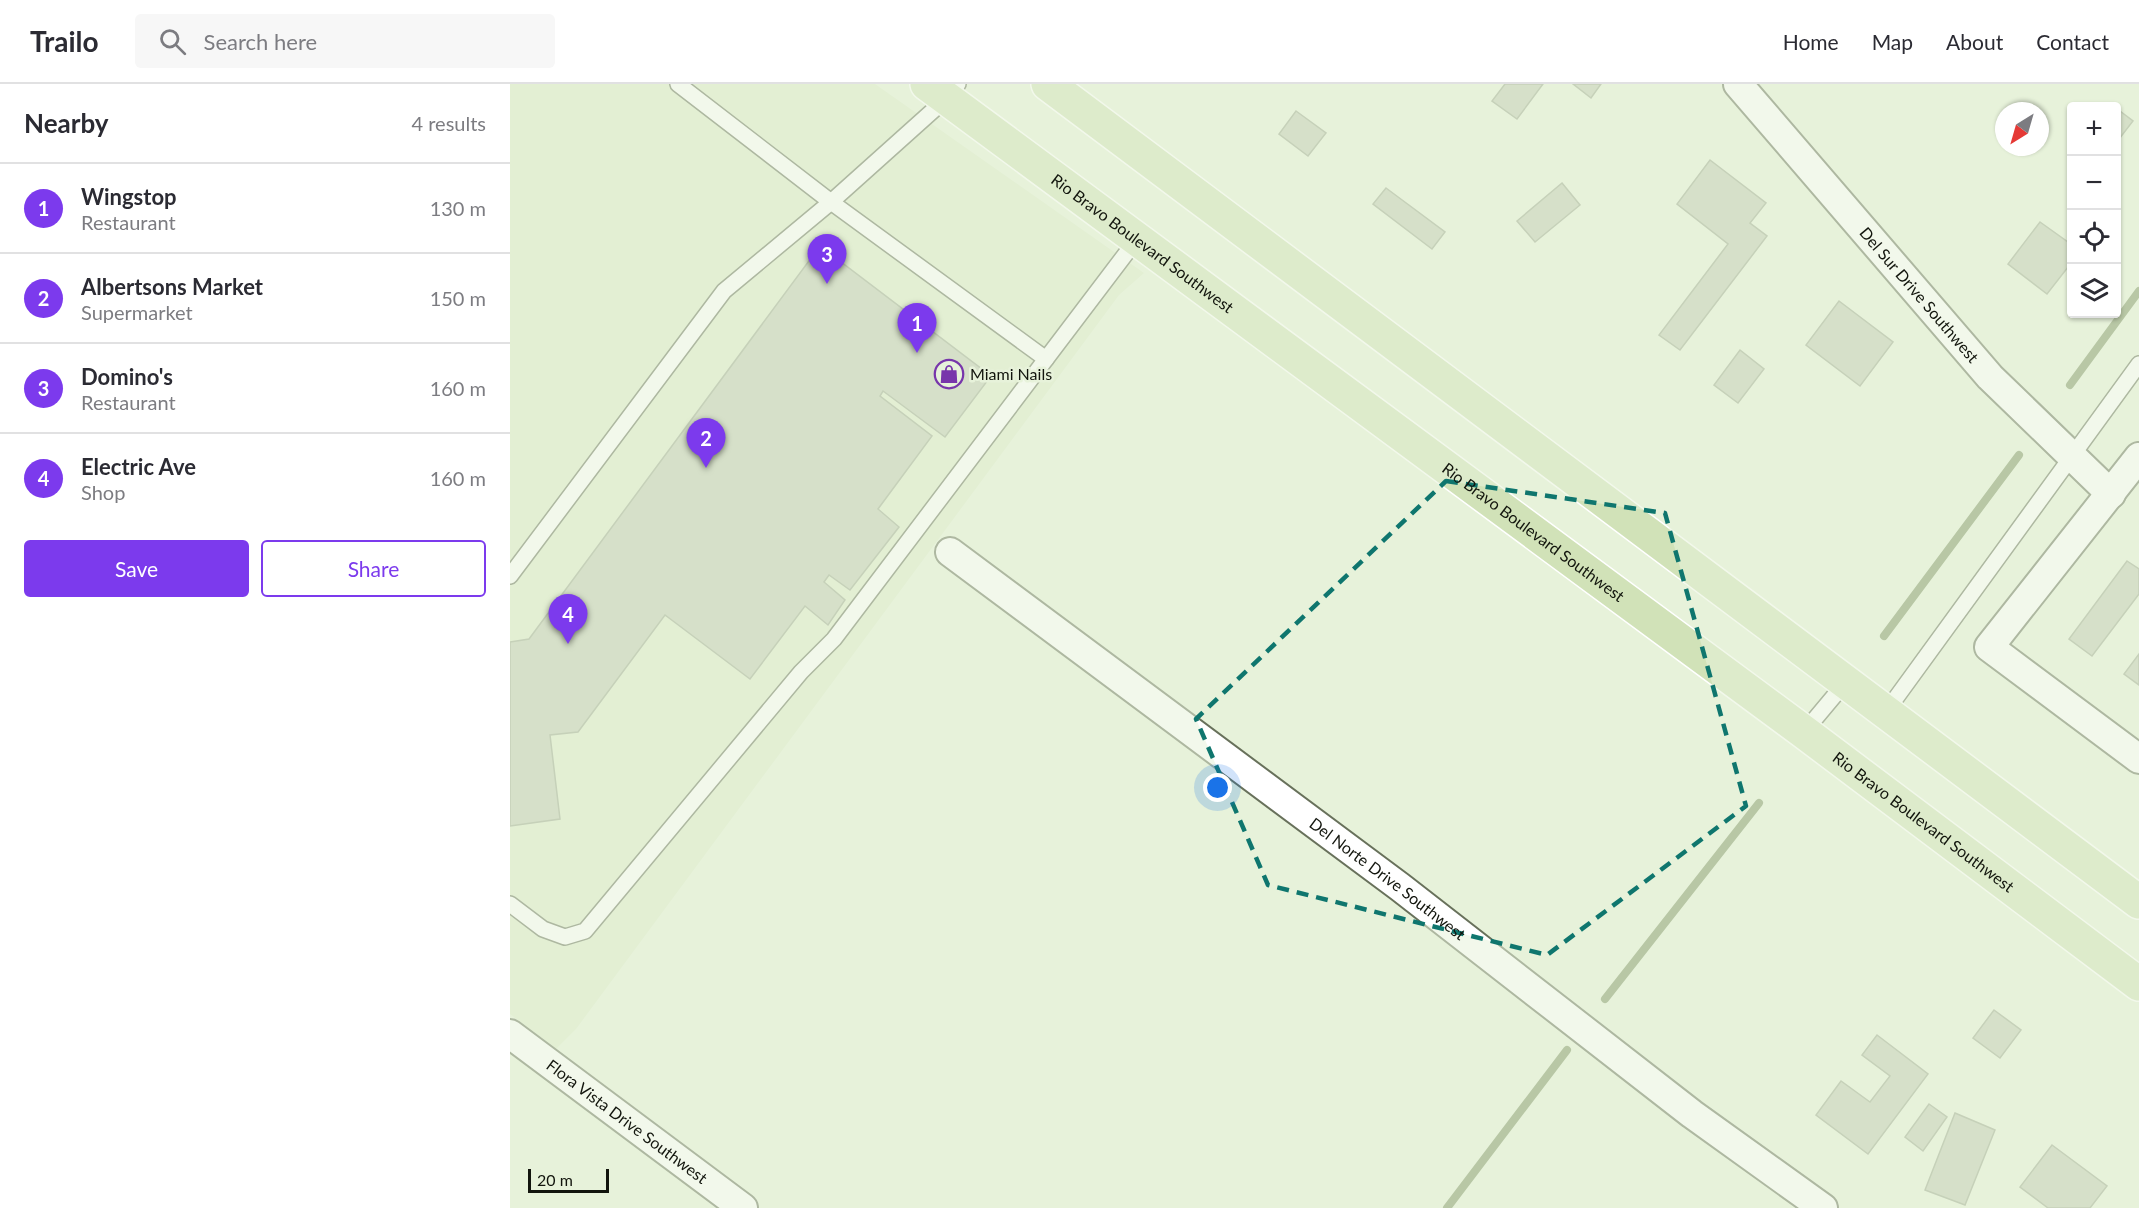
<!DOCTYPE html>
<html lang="en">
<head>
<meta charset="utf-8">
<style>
  body { margin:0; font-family:Lato,sans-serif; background:#f7f7f7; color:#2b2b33 }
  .controls { position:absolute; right:18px; top:18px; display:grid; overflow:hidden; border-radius:6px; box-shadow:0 2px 4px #0004 }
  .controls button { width:54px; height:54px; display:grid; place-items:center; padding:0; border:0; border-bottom:2px solid #e1e1e2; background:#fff; color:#2b2b33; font:30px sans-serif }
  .compass { position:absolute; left:1485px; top:18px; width:54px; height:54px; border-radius:50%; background:#fff; box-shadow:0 2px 4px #0004; rotate:217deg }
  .scale { position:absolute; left:18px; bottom:15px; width:81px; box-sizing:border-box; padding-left:6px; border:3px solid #12150d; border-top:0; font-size:16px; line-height:21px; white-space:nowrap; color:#12150d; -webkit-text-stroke:4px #e7f2da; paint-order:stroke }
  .you { position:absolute; left:708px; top:704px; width:21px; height:21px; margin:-15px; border:4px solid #fff; border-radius:50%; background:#1a73e8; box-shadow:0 0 0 9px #1a73e833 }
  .badge { display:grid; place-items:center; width:39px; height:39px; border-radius:50%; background:#7c3aed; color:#fff; font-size:20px; font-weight:700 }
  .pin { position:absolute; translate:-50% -50px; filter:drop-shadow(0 2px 3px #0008) }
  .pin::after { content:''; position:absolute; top:32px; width:21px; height:18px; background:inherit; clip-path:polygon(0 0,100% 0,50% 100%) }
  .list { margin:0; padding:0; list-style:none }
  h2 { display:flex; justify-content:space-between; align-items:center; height:78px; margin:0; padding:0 24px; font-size:26px }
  h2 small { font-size:20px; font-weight:400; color:#7c7c81 }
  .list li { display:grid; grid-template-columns:39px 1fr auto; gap:18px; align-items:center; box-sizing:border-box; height:90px; padding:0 24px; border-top:2px solid #e1e1e2 }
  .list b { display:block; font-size:22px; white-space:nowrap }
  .list p { margin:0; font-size:20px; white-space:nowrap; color:#7c7c81 }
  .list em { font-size:20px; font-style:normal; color:#7c7c81 }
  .actions { display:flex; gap:12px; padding:18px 24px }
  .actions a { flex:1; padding:14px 0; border:2px solid #7c3aed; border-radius:6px; text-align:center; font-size:21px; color:#7c3aed }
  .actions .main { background:#7c3aed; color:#fff }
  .icon { flex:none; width:33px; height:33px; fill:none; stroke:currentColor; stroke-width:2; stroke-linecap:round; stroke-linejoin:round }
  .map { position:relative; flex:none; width:1629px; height:1124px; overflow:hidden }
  header { display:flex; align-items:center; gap:36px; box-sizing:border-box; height:84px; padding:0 30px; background:#fff; border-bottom:2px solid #e1e1e2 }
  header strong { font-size:28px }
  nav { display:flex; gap:33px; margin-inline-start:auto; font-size:21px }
  .search { width:420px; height:54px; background:#f7f7f7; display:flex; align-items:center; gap:15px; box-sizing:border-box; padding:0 21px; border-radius:6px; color:#7c7c81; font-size:22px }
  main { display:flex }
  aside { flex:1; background:#fff }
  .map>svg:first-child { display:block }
  .built { fill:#ddebcb }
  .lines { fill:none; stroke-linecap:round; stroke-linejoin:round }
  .stream { stroke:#7e9264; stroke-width:8 }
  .building { fill:#c0cbb3; stroke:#9ea891; stroke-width:1.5 }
  .lane-casing { stroke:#68715b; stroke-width:18 }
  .street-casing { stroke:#68715b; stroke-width:32 }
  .primary-casing { stroke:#fff; stroke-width:36 }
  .lane { stroke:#fff; stroke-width:15 }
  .street { stroke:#fff; stroke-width:28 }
  .primary { stroke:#d1e2b8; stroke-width:33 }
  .marked { fill:none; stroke:#0f766e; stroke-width:4.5; stroke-dasharray:12 8; stroke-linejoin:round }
  .labels { text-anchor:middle; stroke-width:5; stroke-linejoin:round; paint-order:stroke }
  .street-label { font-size:16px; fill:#12150d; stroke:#e7f2da }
  .poi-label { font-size:16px; fill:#12150d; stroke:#e7f2da; text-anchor:start }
</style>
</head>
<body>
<header>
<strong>Trailo</strong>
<div class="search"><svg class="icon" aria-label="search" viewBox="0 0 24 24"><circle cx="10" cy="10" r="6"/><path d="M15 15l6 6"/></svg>Search here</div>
<nav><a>Home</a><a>Map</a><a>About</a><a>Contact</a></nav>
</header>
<main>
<aside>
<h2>Nearby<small>4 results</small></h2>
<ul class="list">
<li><span class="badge">1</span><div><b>Wingstop</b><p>Restaurant</p></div><em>130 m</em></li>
<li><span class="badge">2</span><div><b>Albertsons Market</b><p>Supermarket</p></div><em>150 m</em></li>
<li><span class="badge">3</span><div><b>Domino's</b><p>Restaurant</p></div><em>160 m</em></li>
<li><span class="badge">4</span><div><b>Electric Ave</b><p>Shop</p></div><em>160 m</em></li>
</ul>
<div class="actions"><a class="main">Save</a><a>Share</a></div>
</aside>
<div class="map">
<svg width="1629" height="1124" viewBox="0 0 1629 1124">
  <rect width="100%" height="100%" fill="#e7f2da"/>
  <polygon class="built" points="0,0 365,0 634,189 609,211 66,945 46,965 0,930"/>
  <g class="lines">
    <g class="stream">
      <polyline points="1560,301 1629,207"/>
      <polyline points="1374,552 1509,371"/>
      <polyline points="1095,915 1249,719"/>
      <polyline points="937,1124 1057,966"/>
    </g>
  </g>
  <g class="building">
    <polygon points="995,0 1033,0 1007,35 982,17"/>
    <polygon points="1063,0 1091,0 1081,14"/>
    <polygon points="1606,24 1623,37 1606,59"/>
    <polygon points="786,27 816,49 798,72 769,50"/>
    <polygon points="1200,76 1256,119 1240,139 1257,152 1170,266 1149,251 1218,160 1167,120"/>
    <polygon points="1052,99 1070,121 1025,158 1007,137"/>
    <polygon points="876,104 935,148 922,165 863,120"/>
    <polygon points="1530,138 1562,161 1562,178 1537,210 1498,180"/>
    <polygon points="310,162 481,292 435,353 373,307 370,312 422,352 368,425 389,443 340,506 319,491 314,498 335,516 318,541 295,522 240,595 155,531 68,648 40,651 50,735 0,742 0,558 19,555"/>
    <polygon points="1329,217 1383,258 1350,302 1296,261"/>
    <polygon points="1230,266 1254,285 1228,319 1204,301"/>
    <polygon points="1617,477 1629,485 1629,510 1582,572 1559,555"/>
    <polygon points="1629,570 1629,601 1614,590"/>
    <polygon points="1484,926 1511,946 1490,974 1463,954"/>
    <polygon points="1367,951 1418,990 1358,1070 1306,1031 1331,997 1360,1018 1380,992 1352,971"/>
    <polygon points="1419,1020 1437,1033 1413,1067 1395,1053"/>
    <polygon points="1445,1029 1485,1046 1455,1121 1415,1106"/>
    <polygon points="1542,1061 1597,1102 1580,1124 1538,1124 1510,1103"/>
  </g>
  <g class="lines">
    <g class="lane-casing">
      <g id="lane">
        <polyline points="448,0 437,14 321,118 536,275 627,155"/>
        <polyline points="0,492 214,207 321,118 168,0"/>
        <polyline points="1375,629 1629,280"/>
        <polyline points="1294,648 1335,599"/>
        <polyline points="0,820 33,845 55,853 75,847 291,588 324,555 536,275"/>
      </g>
    </g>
    <g class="street-casing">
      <g id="street">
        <path id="s1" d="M1228 0 1480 293 1601 410"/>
        <polyline points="1629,373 1479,563 1629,675"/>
        <path id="s2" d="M440 468 890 803 1182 1030 1313 1124"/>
        <path id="s3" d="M0 950 233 1124"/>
      </g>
    </g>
    <g class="primary-casing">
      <g id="primary">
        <path id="s4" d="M417 0 1294 648 1629 900"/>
        <polyline points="538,0 1629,818"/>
      </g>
    </g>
    <use href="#lane" class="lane"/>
    <use href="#street" class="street"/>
    <use href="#primary" class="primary"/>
  </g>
  <path d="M0 0H1629V1124H0ZM936 397 1155 429 1236 722 1037 871 758 801 686 635Z" fill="#e7f2da" fill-opacity=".55" fill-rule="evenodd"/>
  <path class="marked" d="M936 397 1155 429 1236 722 1037 871 758 801 686 635Z"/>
  <defs>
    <g id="shop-ring" transform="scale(1.5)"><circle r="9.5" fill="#e7f2da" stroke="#7836ab" stroke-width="1.5"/><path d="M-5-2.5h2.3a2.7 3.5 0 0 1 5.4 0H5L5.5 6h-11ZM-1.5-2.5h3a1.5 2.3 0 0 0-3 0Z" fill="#7836ab"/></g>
  </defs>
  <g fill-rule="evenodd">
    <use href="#shop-ring" x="439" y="290"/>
  </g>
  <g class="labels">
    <g class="street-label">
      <text dy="6" stroke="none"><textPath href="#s4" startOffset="268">Rio Bravo Boulevard Southwest</textPath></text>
      <text dy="6" stroke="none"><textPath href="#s1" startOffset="278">Del Sur Drive Southwest</textPath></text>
      <text dy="6" stroke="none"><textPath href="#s4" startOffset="754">Rio Bravo Boulevard Southwest</textPath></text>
      <text dy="6" stroke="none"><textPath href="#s4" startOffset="1240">Rio Bravo Boulevard Southwest</textPath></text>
      <text dy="6" stroke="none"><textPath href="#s2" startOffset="546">Del Norte Drive Southwest</textPath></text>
      <text dy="6" stroke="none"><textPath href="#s3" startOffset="146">Flora Vista Drive Southwest</textPath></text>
    </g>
    <g class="poi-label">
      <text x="460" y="296">Miami Nails</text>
    </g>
  </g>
</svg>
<div class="controls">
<button>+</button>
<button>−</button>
<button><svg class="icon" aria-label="locate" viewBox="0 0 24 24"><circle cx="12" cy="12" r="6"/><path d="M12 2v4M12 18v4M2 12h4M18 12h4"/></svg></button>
<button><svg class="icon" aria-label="layers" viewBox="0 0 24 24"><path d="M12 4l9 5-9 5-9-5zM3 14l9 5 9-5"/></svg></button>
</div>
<svg class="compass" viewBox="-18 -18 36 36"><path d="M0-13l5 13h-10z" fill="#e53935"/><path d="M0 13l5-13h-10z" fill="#7c7c81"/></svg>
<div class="scale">20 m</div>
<div class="you"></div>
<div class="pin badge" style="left:407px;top:269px">1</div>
<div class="pin badge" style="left:196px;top:384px">2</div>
<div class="pin badge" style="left:317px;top:200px">3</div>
<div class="pin badge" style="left:58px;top:560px">4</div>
</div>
</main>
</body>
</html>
